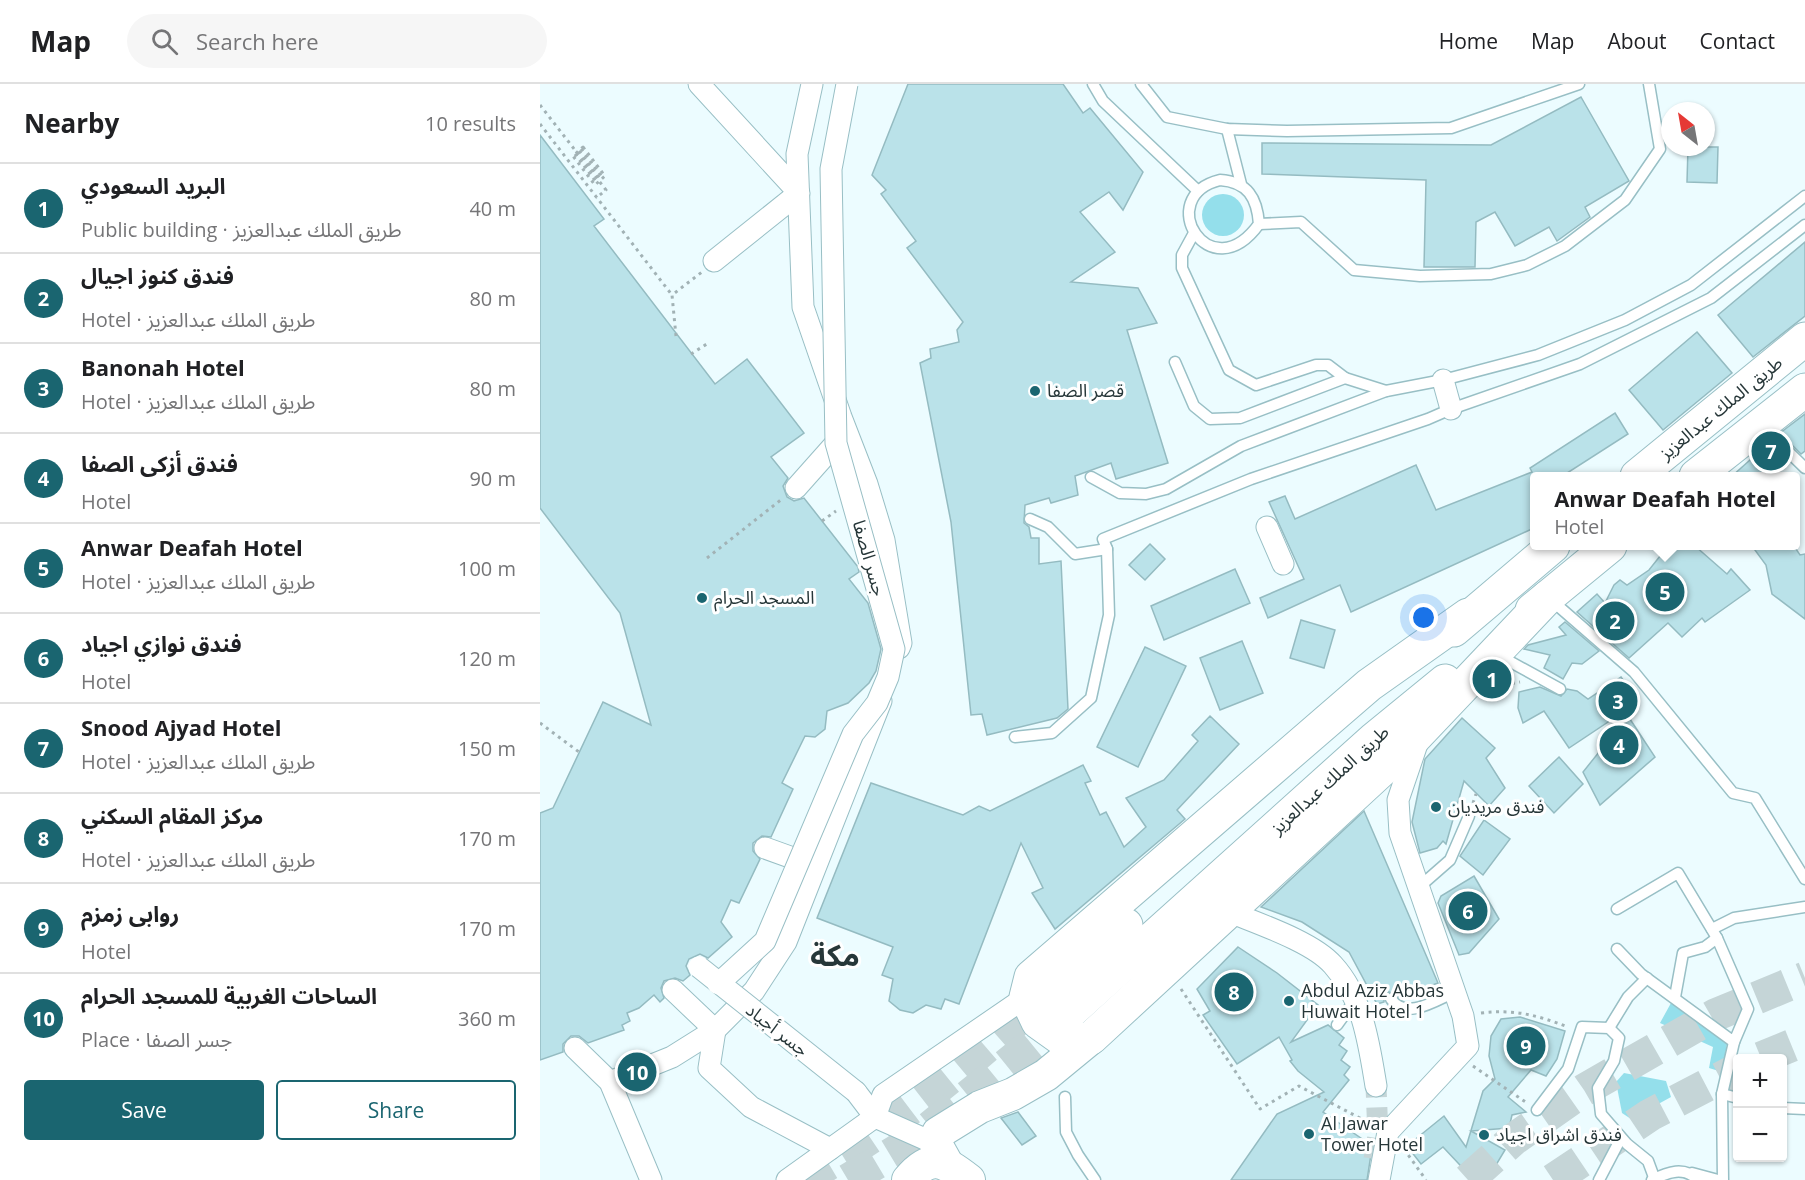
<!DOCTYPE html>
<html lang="en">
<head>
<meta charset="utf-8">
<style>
  body { margin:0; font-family:"Open Sans","Noto Sans Arabic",sans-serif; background:#f6f6f6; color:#202124 }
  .controls { position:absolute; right:18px; bottom:18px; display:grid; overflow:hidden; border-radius:6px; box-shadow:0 2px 4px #0004 }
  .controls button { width:54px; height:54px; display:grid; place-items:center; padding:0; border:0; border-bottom:2px solid #e0e0e0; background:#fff; color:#202124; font:30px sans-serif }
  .compass { position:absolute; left:1121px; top:18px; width:54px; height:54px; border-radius:50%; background:#fff; box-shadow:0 2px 4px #0004; rotate:329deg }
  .you { position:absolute; left:884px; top:534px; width:21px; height:21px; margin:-15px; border:4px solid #fff; border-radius:50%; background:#1a73e8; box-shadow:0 0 0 9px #1a73e833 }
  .badge { display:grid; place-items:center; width:39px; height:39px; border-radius:50%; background:#1a6570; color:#fff; font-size:20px; font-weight:700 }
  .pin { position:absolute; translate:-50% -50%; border:3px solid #fff; box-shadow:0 2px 6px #0006 }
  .popup { position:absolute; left:990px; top:388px; width:270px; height:78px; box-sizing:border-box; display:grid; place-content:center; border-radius:6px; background:#fff; filter:drop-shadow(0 2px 4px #0005); font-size:20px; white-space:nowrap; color:#757577 }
  .popup b { font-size:22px; color:#202124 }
  .popup::after { content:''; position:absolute; left:50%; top:100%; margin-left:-12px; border:12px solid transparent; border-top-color:#fff }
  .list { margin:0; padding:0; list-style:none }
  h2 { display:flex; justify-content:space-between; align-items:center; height:78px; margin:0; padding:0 24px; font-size:26px }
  h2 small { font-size:20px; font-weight:400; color:#757577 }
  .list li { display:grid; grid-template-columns:39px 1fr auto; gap:18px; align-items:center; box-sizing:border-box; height:90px; padding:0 24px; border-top:2px solid #e0e0e0 }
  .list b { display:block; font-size:22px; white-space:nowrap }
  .list p { margin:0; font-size:20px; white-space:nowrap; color:#757577 }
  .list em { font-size:20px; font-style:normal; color:#757577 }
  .actions { display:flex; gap:12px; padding:18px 24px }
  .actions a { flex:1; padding:14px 0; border:2px solid #1a6570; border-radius:6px; text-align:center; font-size:21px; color:#1a6570 }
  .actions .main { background:#1a6570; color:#fff }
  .icon { flex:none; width:33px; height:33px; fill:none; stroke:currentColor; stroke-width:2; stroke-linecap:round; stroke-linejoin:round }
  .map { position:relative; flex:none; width:1265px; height:1096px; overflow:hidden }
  header { display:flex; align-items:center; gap:36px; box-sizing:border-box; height:84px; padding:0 30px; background:#fff; border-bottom:2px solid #e0e0e0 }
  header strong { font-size:28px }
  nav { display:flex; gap:33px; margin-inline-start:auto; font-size:21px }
  .search { width:420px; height:54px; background:#f6f6f6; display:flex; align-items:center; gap:15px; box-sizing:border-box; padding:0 21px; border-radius:33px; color:#757577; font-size:22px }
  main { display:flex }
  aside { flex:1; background:#fff }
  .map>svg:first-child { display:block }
  .green { fill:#94dfeb }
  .building { fill:#bae2e9; stroke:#94bbc1; stroke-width:1.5 }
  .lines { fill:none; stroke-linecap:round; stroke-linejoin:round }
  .street-tunnel { stroke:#c5d5d7; stroke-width:21; stroke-dasharray:21 10; stroke-linecap:butt }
  .highway-tunnel { stroke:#c5d5d7; stroke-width:33; stroke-dasharray:33 16; stroke-linecap:butt }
  .lane-casing { stroke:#98bfc5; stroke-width:13 }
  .street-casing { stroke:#98bfc5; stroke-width:23 }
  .primary-casing { stroke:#98bfc5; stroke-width:34 }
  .highway-casing { stroke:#98bfc5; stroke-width:35 }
  .path { stroke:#a2b2b5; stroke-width:3; stroke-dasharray:3 4.5; stroke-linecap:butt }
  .lane { stroke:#fff; stroke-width:10 }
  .street { stroke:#fff; stroke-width:21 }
  .primary { stroke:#fff; stroke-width:32 }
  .highway { stroke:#fff; stroke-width:33 }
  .street-bridge-casing { stroke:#98bfc5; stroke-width:23; stroke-linecap:butt }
  .street-bridge { stroke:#fff; stroke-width:21 }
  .poi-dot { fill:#1a6570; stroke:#fff; stroke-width:2 }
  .labels { text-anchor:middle; stroke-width:6; stroke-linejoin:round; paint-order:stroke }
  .poi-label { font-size:18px; fill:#273739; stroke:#fff; text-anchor:start }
  .street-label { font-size:18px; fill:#273739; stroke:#fff }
  .town-label { font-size:30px; font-weight:bold; fill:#273739; stroke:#fff }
</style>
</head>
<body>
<header>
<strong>Map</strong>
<div class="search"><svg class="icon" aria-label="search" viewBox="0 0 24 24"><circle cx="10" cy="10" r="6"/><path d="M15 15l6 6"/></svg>Search here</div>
<nav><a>Home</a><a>Map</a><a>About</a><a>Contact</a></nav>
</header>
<main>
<aside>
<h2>Nearby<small>10 results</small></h2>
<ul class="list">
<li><span class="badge">1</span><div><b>البريد السعودي</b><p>Public building · طريق الملك عبدالعزيز</p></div><em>40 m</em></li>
<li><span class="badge">2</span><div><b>فندق كنوز اجيال</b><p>Hotel · طريق الملك عبدالعزيز</p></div><em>80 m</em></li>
<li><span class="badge">3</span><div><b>Banonah Hotel</b><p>Hotel · طريق الملك عبدالعزيز</p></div><em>80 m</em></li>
<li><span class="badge">4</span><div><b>فندق أزكى الصفا</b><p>Hotel</p></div><em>90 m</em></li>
<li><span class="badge">5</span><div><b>Anwar Deafah Hotel</b><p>Hotel · طريق الملك عبدالعزيز</p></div><em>100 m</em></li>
<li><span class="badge">6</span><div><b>فندق نوازي اجياد</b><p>Hotel</p></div><em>120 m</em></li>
<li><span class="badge">7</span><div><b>Snood Ajyad Hotel</b><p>Hotel · طريق الملك عبدالعزيز</p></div><em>150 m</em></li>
<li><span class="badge">8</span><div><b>مركز المقام السكني</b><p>Hotel · طريق الملك عبدالعزيز</p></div><em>170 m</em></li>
<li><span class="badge">9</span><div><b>روابی زمزم</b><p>Hotel</p></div><em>170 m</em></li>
<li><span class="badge">10</span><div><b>الساحات الغربية للمسجد الحرام</b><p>Place · جسر الصفا</p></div><em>360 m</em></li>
</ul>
<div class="actions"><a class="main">Save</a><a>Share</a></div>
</aside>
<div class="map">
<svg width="1265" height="1096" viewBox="0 0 1265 1096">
  <rect width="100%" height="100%" fill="#ecfcff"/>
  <g class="green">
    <circle cx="683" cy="131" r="21"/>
    <polygon points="1131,919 1187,960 1182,988 1169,984 1173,963 1120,939"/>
    <polygon points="1084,989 1126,997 1131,1013 1091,1035 1082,1029 1076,998"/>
  </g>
  <g class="building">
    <polygon points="368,0 523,0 543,29 550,24 603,88 583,126 569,108 540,128 575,168 531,198 598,204 617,239 587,246 628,379 576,395 571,379 535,392 538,411 511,419 509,414 485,421 484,439 489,443 491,454 499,454 499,480 521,477 528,625 517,634 447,651 442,630 431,631 411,438 380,279 391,274 390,265 419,258 417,246 423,238 367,164 376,157 341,110 346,106 332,91"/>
    <polygon points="1041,13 1089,97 1045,123 1050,133 1017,157 1009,143 975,162 955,128 936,138 935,183 884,183 886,96 722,90 722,59 951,61"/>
    <polygon points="0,51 64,135 54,142 175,300 207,275 264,349 231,373 248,394 243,402 247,413 254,417 264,414 318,483 319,488 309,495 328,519 341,565 336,587 329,599 308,619 287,627 285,645 275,653 265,652 242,699 253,705 231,753 222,752 213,759 213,767 220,775 199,819 191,816 181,838 192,853 168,874 160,870 149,875 146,882 150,891 143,897 135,894 124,897 121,904 124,914 120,918 114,911 99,924 87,929 90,937 82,941 84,946 48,959 39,952 31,952 23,960 23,968 0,976 0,729 13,724 63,618 111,641 80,529 0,424"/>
    <polygon points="1148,63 1178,63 1177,99 1147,98"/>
    <polygon points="1265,158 1265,232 1213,273 1178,231"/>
    <polygon points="1157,248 1192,289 1123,346 1089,306"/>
    <polygon points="1075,329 1088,350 1021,393 994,393 994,444 811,528 800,501 728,534 720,514 764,495 729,418 745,412 755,435 876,381 896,426 992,388 990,384"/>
    <polygon points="1265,330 1265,367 1261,370 1240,349"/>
    <polygon points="1229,359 1248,378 1227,393 1191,393"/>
    <polygon points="610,460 625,475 605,496 589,481"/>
    <polygon points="1128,462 1155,462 1187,490 1191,485 1210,506 1165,538 1162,534 1142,553 1128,539 1089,574 1037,528 1057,510 1065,519 1074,501 1080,496 1087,501 1109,486"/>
    <polygon points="1212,462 1254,462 1260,471 1265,470 1265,535 1232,510 1226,481"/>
    <polygon points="695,485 710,519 624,556 611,522"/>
    <polygon points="761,536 795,546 784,584 750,574"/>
    <polygon points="1025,538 1059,567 1042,580 1032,579 1023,595 1004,584 1010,571 984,565 988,561 1026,551 1019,543"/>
    <polygon points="702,557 723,609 680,626 660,574"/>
    <polygon points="605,563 646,582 598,683 557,663"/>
    <polygon points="1081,593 1098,618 1029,664 1004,627 983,639 978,624 979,608 1000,603 1021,612 1027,605 1037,607 1048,615"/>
    <polygon points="670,632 699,660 637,726 645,735 515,845 492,809 503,804 481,759 419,920 405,915 401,925 386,921 373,929 360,926 349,917 353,895 342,891 353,863 277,834 331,699 423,731 439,722 450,727 543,681 551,697 545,699 560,731 566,728 584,763 606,743 586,714 624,696 658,657 652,651"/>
    <polygon points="1088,632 1115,673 1060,721 1043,688"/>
    <polygon points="922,634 955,664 946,674 965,704 949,722 924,697 906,760 903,757 897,764 880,769 872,738 885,675"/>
    <polygon points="1019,673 1043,700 1014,729 989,702"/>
    <polygon points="824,727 898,899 859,913 849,908 844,912 844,918 837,920 809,868 762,838 721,823"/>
    <polygon points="944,736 970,755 943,791 920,772"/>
    <polygon points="934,792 959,835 929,869 919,871 898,819 901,812"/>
    <polygon points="698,863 737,889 778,921 751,958 788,941 804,954 799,961 807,967 801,976 810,983 804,991 809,996 783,1028 828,1059 831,1070 827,1096 691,1096 737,1030 784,1008 758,987 750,977 752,976 739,953 697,980 663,931 670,927 657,905"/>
    <polygon points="980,933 1025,947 1017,975 1006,992 991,986 968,1013 986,1028 972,1031 969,1044 931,1047 965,1066 947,1096 940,1092 934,1096 903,1063 881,1080 867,1062 904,1032 926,1063 943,1007 955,995 949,972 951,952 961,935"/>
    <polygon points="478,1028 496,1052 482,1061 461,1034"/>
  </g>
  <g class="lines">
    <polyline class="street-tunnel" points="834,1075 838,1052 836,1002"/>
    <g class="highway-tunnel">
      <polyline points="1221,974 1265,956"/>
      <path d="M260 1096C351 1048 423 984 500 916"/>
      <polyline points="308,1096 373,1057 518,939"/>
      <polyline points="928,1096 974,1055 1044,1006 1175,931 1265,894"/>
      <polyline points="1013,1096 1110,1031 1198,985"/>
    </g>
    <g class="lane-casing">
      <g id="lane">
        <polyline points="553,0 563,17 658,107"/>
        <polyline points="601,0 627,33 687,45 747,47 911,44 1039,0"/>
        <polyline points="687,45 701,100"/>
        <path d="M680 96C708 98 717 114 719 140 670 208 612 113 680 96Z"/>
        <polyline points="719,140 761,138 814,186 880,192 951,190 987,181 1025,162 1085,116 1120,65 1109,0"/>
        <polyline points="654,149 642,171 642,184 689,286 716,301 776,281 788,281 805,294"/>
        <polyline points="635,278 654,322 670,335 700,334 805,294 846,307"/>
        <polyline points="1223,343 1265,384"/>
        <polyline points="551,393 580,409 606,410 626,405 701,362 846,307 903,296 998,271 1085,236 1151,201 1265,112"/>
        <polyline points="490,435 508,443 535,470 567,465"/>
        <polyline points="1010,515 1094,588 1193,709 1215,714 1265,795"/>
        <polyline points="958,571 1020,605"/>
        <polyline points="475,653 512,649 551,614 569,531 567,465 563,455 711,395 888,335 911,325 1040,280 1171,214 1265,141"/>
        <polyline points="878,804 910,776 929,732"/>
        <polyline points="1077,825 1138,789 1177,854 1208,925 1194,958 1101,890 1077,865"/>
        <polyline points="1172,845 1194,834 1265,823"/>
        <polyline points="1135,913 1143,869 1165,863 1177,854"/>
        <path d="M851 915C866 937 896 916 915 908"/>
        <polyline points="797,941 815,916"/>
        <polyline points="1069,944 1088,913 1107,894"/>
        <polyline points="1182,1010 1198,1014"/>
        <polyline points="525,1013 526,1048 538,1071 555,1096"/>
        <polyline points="1242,1024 1265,1025"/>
        <polyline points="997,1026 1028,985 1042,943 1069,944 1079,954 1074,977 1058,1004 1061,1030 1087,1060 1108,1077 1115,1096"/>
        <polyline points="1152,1089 1178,1096"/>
        <polyline points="1059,1096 1081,1054"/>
        <path d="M1112 1096C1128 1088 1144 1082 1158 1096"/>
        <polyline points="1183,1096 1182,1010 1194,958"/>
      </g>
    </g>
    <g class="street-casing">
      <g id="street">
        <polyline points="159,0 259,109 174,177"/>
        <polyline points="272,0 257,70 263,223 301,333 327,400 344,456 361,559 359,564"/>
        <polyline points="903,296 911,325"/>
        <polyline points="256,404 296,359"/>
        <polyline points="727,443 743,480"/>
        <polyline points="225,764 275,782"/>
        <path d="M690 828C719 840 773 858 793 881 823 914 829 960 836 1002"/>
        <polyline points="133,906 175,946 169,984 211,1023 290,1065"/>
        <polyline points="35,964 70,998 111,1096"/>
        <polyline points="70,998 132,973 175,946 214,907 246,858 341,617"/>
        <polyline points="316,1008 335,1033 396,1060"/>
        <polyline points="247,1096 335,1033 343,1011 486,913"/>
        <polyline points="839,1096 848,1048 928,962 923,932 860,749 858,716 877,660"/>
      </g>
    </g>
    <g class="primary-casing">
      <g id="primary">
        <polyline points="406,1078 396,1060 398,1049 440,1023 473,1010 506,991 551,954"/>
        <path d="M368 1096C391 1068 404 1077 429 1096"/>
      </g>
    </g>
    <g class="highway-casing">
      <g id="highway">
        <polyline points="1097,392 1265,255"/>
        <polyline points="1156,392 1265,306"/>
        <polyline points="992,526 1070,462"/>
        <polyline points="928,531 829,601 491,893 486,913 498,938 526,958 551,954 859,670 1008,513"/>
        <polyline points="914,546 1013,462"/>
        <polyline points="500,916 586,841"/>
        <polyline points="518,939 834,655 905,597"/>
      </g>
    </g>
    <g class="path">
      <polyline points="0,21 66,106 56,114"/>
      <polyline points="0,40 132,211"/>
      <polygon points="43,63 65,92 55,101 33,72"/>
      <polyline points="41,65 63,94"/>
      <polyline points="39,67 61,96"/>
      <polyline points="35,70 57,99"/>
      <polyline points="136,252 132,211 162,188"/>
      <polyline points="151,270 170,258"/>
      <polyline points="282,437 296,427"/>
      <polyline points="1172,462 1174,463"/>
      <polyline points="167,474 242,415"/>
      <polyline points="957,602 980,598"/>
      <polyline points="0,639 39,668"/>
      <polyline points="933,719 936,710"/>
      <polyline points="641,905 720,1025 759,1002 833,1041"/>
      <path d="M941 929C975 925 996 931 1028 943"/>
      <polyline points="933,982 987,1019"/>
      <polyline points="864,1065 886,1096"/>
    </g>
    <use href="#lane" class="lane"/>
    <use href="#street" class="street"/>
    <use href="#primary" class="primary"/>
    <use href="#highway" class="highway"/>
    <g class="street-bridge-casing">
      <g id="street-bridge">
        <polyline points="159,883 316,1008"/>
        <polyline points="178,900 225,857 313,650 337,619 348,593 354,565 296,359 291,85 307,0"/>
      </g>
    </g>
    <use href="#street-bridge" class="street-bridge"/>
  </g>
  <g class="poi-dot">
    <circle cx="495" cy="307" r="6"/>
    <circle cx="162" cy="514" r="6"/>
    <circle cx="896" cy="723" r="6"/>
    <circle cx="749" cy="917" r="6"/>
    <circle cx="769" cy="1050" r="6"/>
    <circle cx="944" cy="1051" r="6"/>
  </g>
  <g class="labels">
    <g class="poi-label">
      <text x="507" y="313">قصر الصفا</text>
      <text x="174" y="520">المسجد الحرام</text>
      <text x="908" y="729">فندق مريديان</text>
      <text x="761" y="913">Abdul Aziz Abbas<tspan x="761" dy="21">Huwait Hotel 1</tspan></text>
      <text x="781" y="1046">Al Jawar<tspan x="781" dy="21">Tower Hotel</tspan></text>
      <text x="956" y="1057">فندق اشراق اجياد</text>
    </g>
    <g class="street-label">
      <text transform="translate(1181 324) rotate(-39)" y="6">طريق الملك عبدالعزيز</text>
      <text transform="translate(329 474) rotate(74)" y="6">جسر الصفا</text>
      <text transform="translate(790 696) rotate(-42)" y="6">طريق الملك عبدالعزيز</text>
      <text transform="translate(237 946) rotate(38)" y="6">جسر أجياد</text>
    </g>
    <g class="town-label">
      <text x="295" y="882">مكة</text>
    </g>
  </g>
</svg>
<div class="controls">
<button>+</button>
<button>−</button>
</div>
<svg class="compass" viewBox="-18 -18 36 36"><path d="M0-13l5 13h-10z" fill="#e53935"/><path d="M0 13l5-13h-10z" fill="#757577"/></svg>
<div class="you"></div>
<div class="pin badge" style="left:952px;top:595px">1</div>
<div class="pin badge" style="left:1075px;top:537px">2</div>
<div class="pin badge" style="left:1078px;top:617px">3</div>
<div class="pin badge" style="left:1079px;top:661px">4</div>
<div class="pin badge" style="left:1125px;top:508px">5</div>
<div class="popup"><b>Anwar Deafah Hotel</b>Hotel</div>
<div class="pin badge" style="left:928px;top:827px">6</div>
<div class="pin badge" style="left:1231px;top:367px">7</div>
<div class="pin badge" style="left:694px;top:908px">8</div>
<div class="pin badge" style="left:986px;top:962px">9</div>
<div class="pin badge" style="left:97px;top:988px">10</div>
</div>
</main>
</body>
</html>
